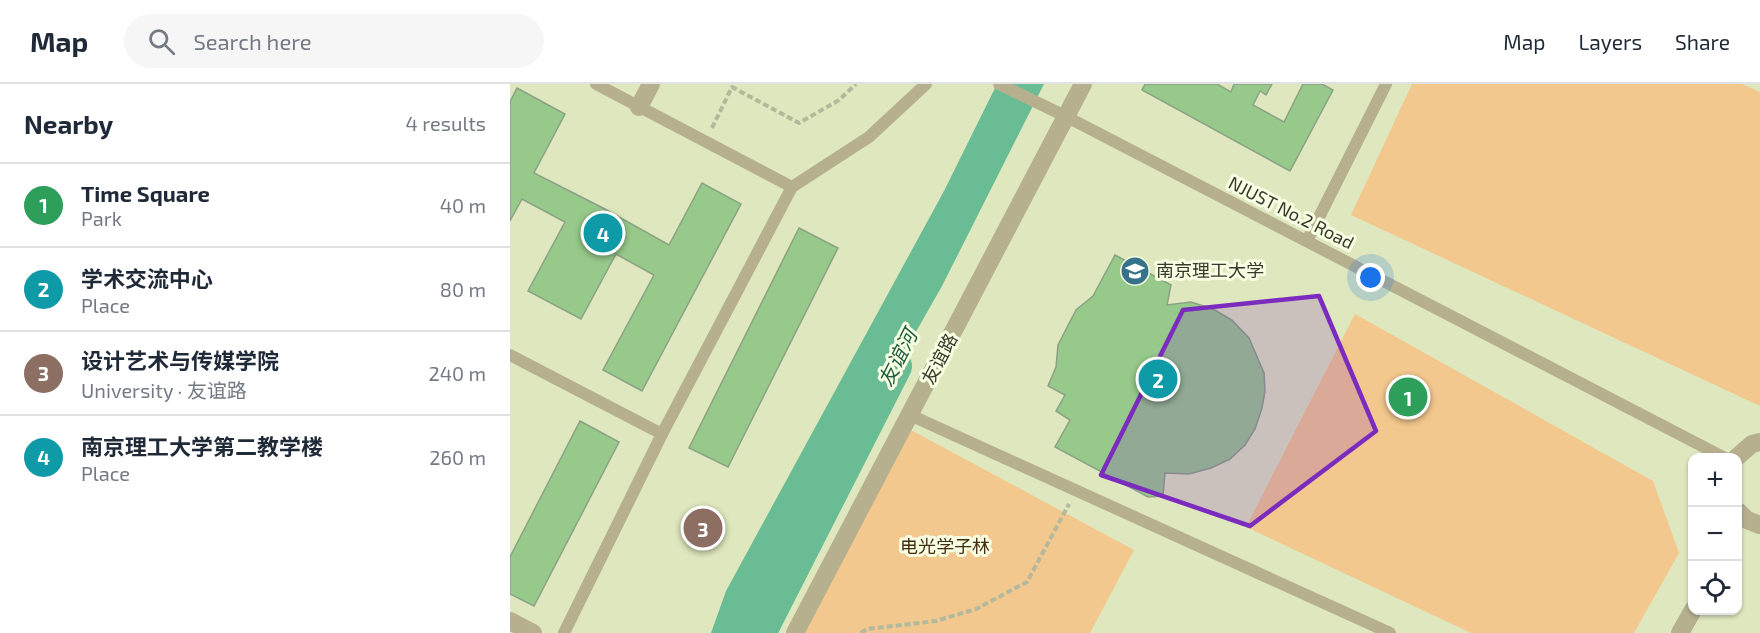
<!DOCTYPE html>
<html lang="en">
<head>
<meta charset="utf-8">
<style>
  body { margin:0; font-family:"Exo 2","Noto Sans SC",sans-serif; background:#f6f6f7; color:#1f2937 }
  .controls { position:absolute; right:18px; bottom:18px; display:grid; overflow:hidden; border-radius:12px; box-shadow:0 2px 4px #0004 }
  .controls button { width:54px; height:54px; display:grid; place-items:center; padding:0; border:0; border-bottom:2px solid #e0e1e3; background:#fff; color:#1f2937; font:30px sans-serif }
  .you { position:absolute; left:861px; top:194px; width:21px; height:21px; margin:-15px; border:4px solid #fff; border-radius:50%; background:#1a73e8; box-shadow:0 0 0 9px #1a73e833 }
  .badge { display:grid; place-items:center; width:39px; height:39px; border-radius:50%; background:#367289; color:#fff; font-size:20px; font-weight:700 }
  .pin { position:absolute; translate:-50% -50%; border:3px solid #fff; box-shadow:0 2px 6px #0006 }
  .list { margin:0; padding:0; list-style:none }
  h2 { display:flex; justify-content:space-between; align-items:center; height:78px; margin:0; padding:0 24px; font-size:26px }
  h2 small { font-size:20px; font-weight:400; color:#747a83 }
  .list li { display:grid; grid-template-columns:39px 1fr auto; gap:18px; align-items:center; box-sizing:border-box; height:84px; padding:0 24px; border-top:2px solid #e0e1e3 }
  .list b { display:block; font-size:22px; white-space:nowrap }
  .list p { margin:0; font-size:20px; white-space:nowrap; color:#747a83 }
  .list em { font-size:20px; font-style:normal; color:#747a83 }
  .icon { flex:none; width:33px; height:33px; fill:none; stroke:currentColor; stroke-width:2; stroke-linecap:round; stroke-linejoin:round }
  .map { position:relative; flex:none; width:1250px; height:549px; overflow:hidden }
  header { display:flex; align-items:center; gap:36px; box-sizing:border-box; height:84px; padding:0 30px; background:#fff; border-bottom:2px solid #e0e1e3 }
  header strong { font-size:28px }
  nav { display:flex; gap:33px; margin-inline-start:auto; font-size:21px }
  .search { width:420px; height:54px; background:#f6f6f7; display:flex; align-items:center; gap:15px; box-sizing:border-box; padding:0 21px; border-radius:33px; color:#747a83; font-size:22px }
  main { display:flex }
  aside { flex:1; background:#fff }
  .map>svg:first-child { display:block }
  .built { fill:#dee7bd; fill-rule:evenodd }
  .green { fill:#f3c88e }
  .water { fill:#69bc94 }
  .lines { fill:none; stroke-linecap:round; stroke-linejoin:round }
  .river { stroke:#69bc94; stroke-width:36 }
  .building { fill:#97c98b; stroke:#8ba286; stroke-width:1.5 }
  .path { stroke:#b2b99c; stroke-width:4; stroke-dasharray:6 3; stroke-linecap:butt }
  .lane { stroke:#b7b08f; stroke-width:12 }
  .street { stroke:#b7b08f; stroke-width:18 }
  .marked { fill:#7b2cbf; fill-opacity:0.2; stroke:#7b2cbf; stroke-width:4.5; stroke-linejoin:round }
  .labels { text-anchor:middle; stroke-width:6; stroke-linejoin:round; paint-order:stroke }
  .street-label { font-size:18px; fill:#36392b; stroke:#f7fee2 }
  .poi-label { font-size:18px; fill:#36392b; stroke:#f7fee2; text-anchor:start }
  .park-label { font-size:18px; fill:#412d0f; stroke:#f7fee2 }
  .water-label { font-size:20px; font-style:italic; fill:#1e5c41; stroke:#f7fee2 }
</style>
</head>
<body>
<header>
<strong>Map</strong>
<div class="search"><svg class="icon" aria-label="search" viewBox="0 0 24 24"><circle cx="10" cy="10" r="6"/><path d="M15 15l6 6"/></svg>Search here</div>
<nav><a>Map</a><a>Layers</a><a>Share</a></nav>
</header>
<main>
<aside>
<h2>Nearby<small>4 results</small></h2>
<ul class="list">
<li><span class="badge" style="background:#2e9e5b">1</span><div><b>Time Square</b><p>Park</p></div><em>40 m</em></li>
<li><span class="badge" style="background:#0f9aa8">2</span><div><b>学术交流中心</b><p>Place</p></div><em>80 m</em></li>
<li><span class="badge" style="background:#8d6e63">3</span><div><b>设计艺术与传媒学院</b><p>University · 友谊路</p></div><em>240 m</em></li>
<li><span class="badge" style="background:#0f9aa8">4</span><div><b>南京理工大学第二教学楼</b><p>Place</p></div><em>260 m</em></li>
</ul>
</aside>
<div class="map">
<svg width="1250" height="549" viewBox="0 0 1250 549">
  <rect width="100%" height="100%" fill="#eaf2ce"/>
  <path class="built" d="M0 0H1250V549H0ZM1182 374H1228V526H1182Z"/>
  <g class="green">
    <polygon points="902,0 1232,0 1250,8 1250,322 841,131"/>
    <polygon points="845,230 1143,397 1169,469 1124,549 961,549 736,443"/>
    <polygon points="399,345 624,466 580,549 294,549"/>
  </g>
  <polygon class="water" points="487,0 534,0 432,202 239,541 237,549 201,549 216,507 434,107"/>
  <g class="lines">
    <polyline class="river" points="248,549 384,282"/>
  </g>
  <g class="building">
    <polygon points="635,0 707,0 721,8 724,0 762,0 756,11 750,7 743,21 774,38 793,0 812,0 823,6 780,87 632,6"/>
    <polygon points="7,4 55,30 24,89 91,123 159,161 192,99 231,120 132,307 93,286 144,191 106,170 71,235 18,207 55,138 12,115 0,137 0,18"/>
    <polygon points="289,144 328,164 218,383 179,364"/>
    <polygon points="605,171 661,201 657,221 681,218 703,225 722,236 739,254 754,289 755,307 752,324 745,345 735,361 720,375 701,384 679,390 655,389 653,412 638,413 545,363 560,336 546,327 555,311 538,302 546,283 548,261 566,226 583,212"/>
    <polygon points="70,337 109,358 24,522 0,510 0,473"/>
  </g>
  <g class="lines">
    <g class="path">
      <polyline points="202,44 222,3 289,39 329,16 346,0"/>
      <polyline points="351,549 357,545 426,537 466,525 517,498 559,420"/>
    </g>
    <g class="lane">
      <polyline points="86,0 282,103"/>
      <polyline points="489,0 557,33 1215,374"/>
      <polyline points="797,157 876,0"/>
      <polyline points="0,271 152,350"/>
      <polyline points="400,331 880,549"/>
      <polyline points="54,549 152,350 282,103 359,53 416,0"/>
    </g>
    <g class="street">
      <polyline points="129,23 141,0"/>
      <polyline points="1226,374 1242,360 1250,358"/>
      <polyline points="1228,427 1237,436 1250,441"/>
      <polyline points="0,537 23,549"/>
      <polyline points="285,549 573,0"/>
      <polyline points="1170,549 1183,526"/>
    </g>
  </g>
  <path class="marked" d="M809 212 866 347 740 442 591 391 673 226Z"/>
  <defs>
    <g id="university-disc" transform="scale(1.5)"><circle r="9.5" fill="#367289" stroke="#f7fee2"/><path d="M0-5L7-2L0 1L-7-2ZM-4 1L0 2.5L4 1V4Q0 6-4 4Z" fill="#fff"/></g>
  </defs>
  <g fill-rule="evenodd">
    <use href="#university-disc" x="625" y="187"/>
  </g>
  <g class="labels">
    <g class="street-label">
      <text transform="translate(781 129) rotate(27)" y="6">NJUST No.2 Road</text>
      <text transform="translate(430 275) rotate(-62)" y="6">友谊路</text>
    </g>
    <g class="poi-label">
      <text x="646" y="193">南京理工大学</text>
    </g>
    <g class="park-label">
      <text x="435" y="469">电光学子林</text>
    </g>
    <g class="water-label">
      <text transform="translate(388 274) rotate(-63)" y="7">友谊河</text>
    </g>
  </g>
</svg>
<div class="controls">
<button>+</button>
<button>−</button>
<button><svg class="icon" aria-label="locate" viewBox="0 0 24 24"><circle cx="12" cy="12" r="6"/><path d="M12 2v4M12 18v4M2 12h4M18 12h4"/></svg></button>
</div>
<div class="you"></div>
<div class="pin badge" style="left:898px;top:313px;background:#2e9e5b">1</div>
<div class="pin badge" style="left:648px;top:295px;background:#0f9aa8">2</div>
<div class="pin badge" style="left:193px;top:444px;background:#8d6e63">3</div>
<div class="pin badge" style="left:93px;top:149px;background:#0f9aa8">4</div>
</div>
</main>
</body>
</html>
